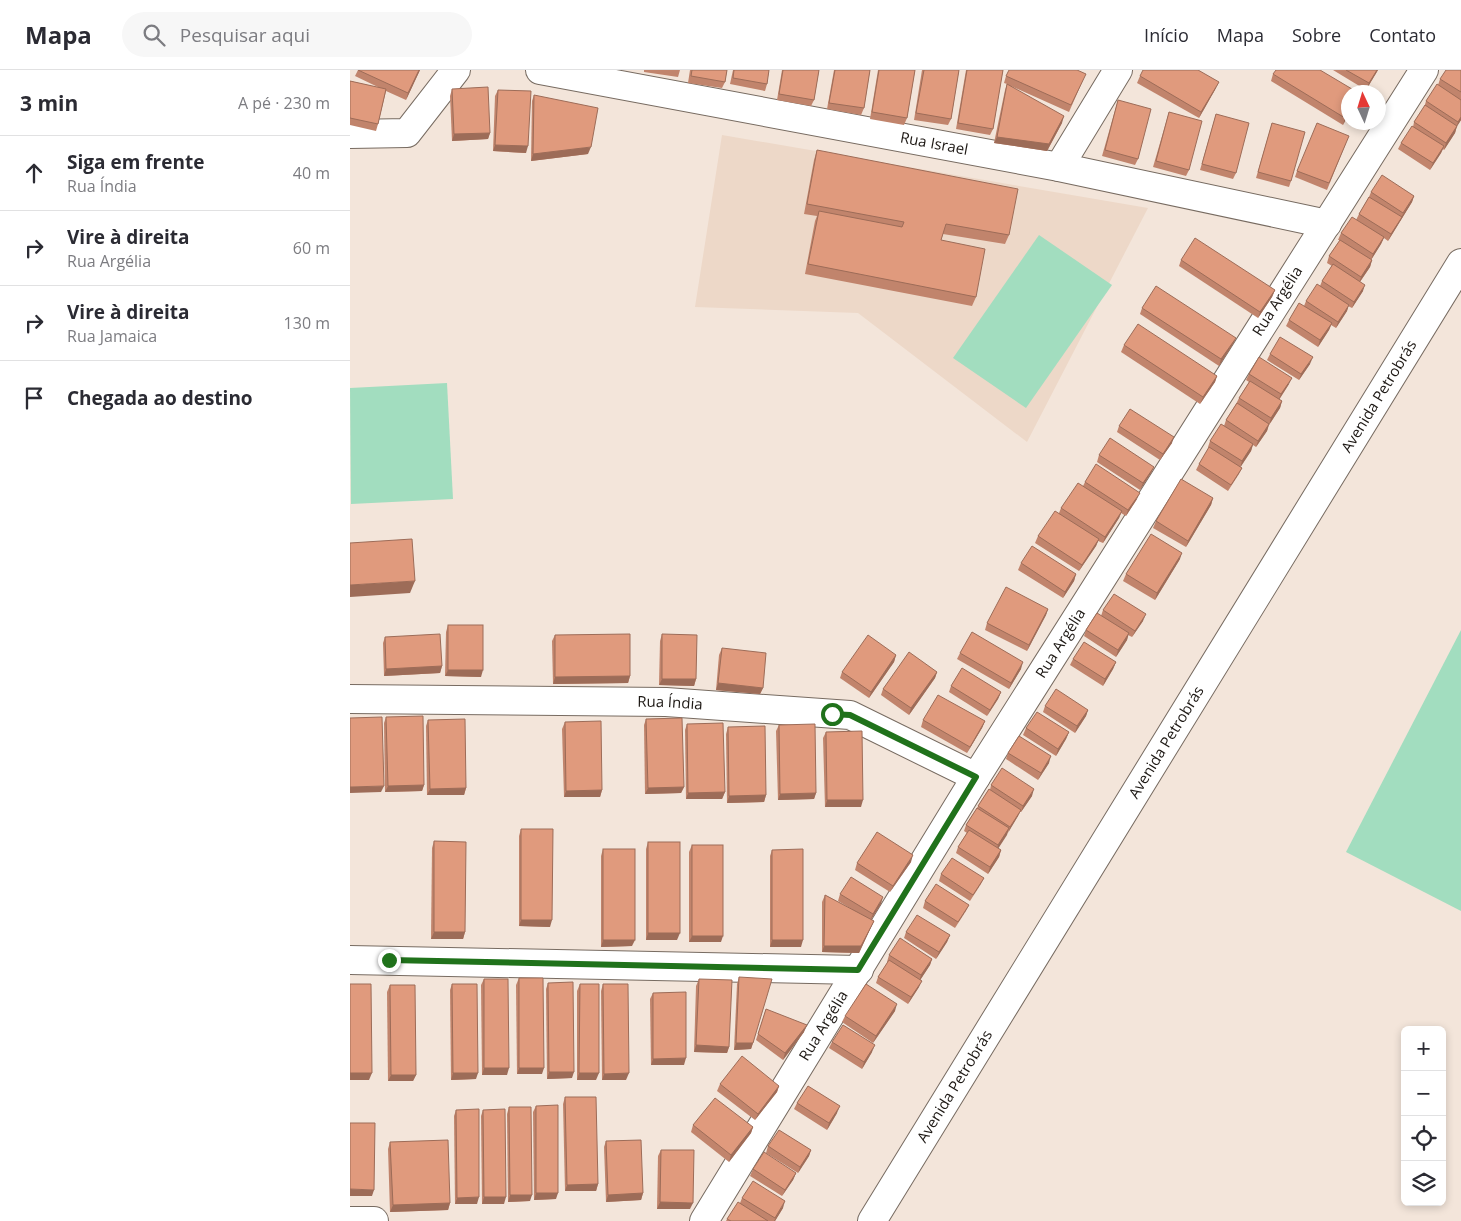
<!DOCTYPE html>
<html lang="pt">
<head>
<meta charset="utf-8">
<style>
  body { margin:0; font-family:"Open Sans",sans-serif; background:#f7f7f7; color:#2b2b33 }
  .controls { position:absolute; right:15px; bottom:15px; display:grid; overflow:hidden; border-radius:8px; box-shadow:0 2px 8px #0003 }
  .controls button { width:45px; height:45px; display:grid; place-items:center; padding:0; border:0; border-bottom:1px solid #e1e1e2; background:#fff; color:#2b2b33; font:25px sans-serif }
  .compass { position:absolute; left:991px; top:15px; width:45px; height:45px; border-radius:50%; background:#fff; box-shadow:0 2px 8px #0003; rotate:356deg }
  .stop { position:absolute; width:15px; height:15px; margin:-11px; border:4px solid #20721b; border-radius:50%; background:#fff }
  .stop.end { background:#20721b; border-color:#fff; box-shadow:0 1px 5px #0008 }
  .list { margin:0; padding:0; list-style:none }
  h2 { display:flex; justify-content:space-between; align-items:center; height:65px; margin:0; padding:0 20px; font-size:21px }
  h2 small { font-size:16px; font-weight:400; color:#7c7c81 }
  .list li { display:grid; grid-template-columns:32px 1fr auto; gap:15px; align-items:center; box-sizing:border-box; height:75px; padding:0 20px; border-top:1px solid #e1e1e2 }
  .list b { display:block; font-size:19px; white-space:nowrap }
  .list p { margin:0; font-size:16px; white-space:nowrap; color:#7c7c81 }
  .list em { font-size:16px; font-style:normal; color:#7c7c81 }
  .icon { flex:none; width:28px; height:28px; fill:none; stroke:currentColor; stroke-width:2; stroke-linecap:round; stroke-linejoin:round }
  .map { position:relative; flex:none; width:1111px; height:1151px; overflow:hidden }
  header { display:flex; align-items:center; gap:30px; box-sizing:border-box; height:70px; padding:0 25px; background:#fff; border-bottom:1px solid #e1e1e2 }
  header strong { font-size:24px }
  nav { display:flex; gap:28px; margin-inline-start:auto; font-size:18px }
  .search { width:350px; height:45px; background:#f7f7f7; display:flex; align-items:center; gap:12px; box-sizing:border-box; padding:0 18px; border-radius:28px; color:#7c7c81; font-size:19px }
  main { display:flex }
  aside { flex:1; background:#fff }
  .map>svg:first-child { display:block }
  .built { fill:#edd8c8 }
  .green { fill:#a2ddbf }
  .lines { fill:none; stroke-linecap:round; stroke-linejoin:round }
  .minor-casing { stroke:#776b61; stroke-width:30 }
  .secondary-casing { stroke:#776b61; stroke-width:30 }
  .minor { stroke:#fff; stroke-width:28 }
  .secondary { stroke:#fff; stroke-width:28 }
  .wall { fill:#c1846c }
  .shaded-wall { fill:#9d6c58 }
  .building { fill:#e09a7d; stroke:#9d6c58 }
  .route { stroke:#20721b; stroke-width:6 }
  .labels { text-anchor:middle; stroke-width:5; stroke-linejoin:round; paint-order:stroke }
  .street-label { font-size:15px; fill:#1d1814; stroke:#f3e5da }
</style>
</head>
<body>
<header>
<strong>Mapa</strong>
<div class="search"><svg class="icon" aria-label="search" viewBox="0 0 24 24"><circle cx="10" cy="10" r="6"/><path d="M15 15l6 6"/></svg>Pesquisar aqui</div>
<nav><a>Início</a><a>Mapa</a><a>Sobre</a><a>Contato</a></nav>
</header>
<main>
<aside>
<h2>3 min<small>A pé · 230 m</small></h2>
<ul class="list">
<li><svg class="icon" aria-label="ahead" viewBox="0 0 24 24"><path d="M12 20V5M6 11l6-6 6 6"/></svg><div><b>Siga em frente</b><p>Rua Índia</p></div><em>40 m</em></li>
<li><svg class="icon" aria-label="right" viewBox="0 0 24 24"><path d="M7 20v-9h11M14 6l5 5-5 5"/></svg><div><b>Vire à direita</b><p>Rua Argélia</p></div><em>60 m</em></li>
<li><svg class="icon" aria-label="right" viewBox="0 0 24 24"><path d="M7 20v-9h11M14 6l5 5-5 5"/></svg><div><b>Vire à direita</b><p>Rua Jamaica</p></div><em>130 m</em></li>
<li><svg class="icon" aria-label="arrive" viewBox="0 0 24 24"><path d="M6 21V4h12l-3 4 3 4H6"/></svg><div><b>Chegada ao destino</b></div></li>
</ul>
</aside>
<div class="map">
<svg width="1111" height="1151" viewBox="0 0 1111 1151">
  <rect width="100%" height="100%" fill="#f3e5da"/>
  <polygon class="built" points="372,65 798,138 677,372 508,243 345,237"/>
  <g class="green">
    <polygon points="689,165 762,215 676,338 603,288"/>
    <polygon points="97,313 103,429 1,434 0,318"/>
    <polygon points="1111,560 1111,841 996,782"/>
  </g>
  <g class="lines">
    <g class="minor-casing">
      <g id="minor">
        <path id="s1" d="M190 0 709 97 977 154"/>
        <polyline points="0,64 57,63 106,0"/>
        <polyline points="709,97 768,0"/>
        <path id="s2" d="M0 629 316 632 500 645 626 707"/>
        <polyline points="0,890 509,900"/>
        <polyline points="0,1151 24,1151"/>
        <path id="s3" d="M354 1151 626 707 1074 0"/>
      </g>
    </g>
    <g class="secondary-casing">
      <g id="secondary">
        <path id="s4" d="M522 1151 1111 193"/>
      </g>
    </g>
    <use href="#minor" class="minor"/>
    <use href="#secondary" class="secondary"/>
  </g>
  <g class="wall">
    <polygon points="8,0 70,0 56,30 36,21 28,54 26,61 0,55 0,11 30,18 5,6"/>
    <polygon points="294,0 330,0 328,7 294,2"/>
    <polygon points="340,0 377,0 375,12 372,18 338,13"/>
    <polygon points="383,0 419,0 417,14 415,21 380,14"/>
    <polygon points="432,0 469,0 464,30 461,36 427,30"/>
    <polygon points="484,0 520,0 514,38 511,45 477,39"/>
    <polygon points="528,0 565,0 557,48 554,55 520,49"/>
    <polygon points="572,0 609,0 601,49 598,55 564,50"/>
    <polygon points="616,0 653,0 643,59 640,65 606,59"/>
    <polygon points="983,0 1028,0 1016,20"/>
    <polygon points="1111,0 1111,50 1107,56 1105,63 1094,80 1093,79 1091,83 1080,100 1048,79 1051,73 1063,57 1064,52 1074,38 1076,31 1088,15 1090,9"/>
    <polygon points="923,4 998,45 993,55 921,11"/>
    <polygon points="656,6 733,10 719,42 661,16 712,53 697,81 644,73 655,20 657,14 654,13"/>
    <polygon points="790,6 866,18 849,48 787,13"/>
    <polygon points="102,19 140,63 138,69 102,71 100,26"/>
    <polygon points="148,20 176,83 143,81 145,26"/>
    <polygon points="184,25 238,84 181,91 182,31"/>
    <polygon points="768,30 788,89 785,95 752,86"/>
    <polygon points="819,42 839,100 836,106 803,97"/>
    <polygon points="866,44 886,103 883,109 850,100"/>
    <polygon points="922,53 941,111 939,117 906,108"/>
    <polygon points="996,73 977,120 945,107 947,101"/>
    <polygon points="467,80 659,165 655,174 593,164 591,170 626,227 622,236 455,204 465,151 467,146 454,144 464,90"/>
    <polygon points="1021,122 1064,126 1062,132 1038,171 1034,168 1031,174 1021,190 1022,190 1020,197 1010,212 1013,221 1002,238 998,236 997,241 986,258 981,255 979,260 968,277 936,256 939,250 954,236 956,231 970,216 972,211 982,196 977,193 979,186 990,170 988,170 991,163 1006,150 1009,144 1019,127"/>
    <polygon points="831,190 925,220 922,227 908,248 829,196"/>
    <polygon points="792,238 886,268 883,274 869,296 790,244"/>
    <polygon points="774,275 867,306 865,312 850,334 771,282"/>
    <polygon points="920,284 960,294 949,310 917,290"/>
    <polygon points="899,304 939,314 929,330 932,331 930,338 919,355 917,361 906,377 903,375 901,381 890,397 892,398 889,404 878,421 846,400 849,394 859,378 858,377 860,371 874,356 876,350 886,334 889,328 899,312 896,310"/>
    <polygon points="769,356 822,373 810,390 767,362"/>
    <polygon points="749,385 804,397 801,403 790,420 747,392"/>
    <polygon points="735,412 787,429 776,446 771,443 769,448 753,473 748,471 746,476 729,501 685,473 688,466 709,443 711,438 733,416"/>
    <polygon points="863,428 861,435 836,477 803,458 806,451"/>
    <polygon points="830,489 805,530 773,511 776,504"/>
    <polygon points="671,493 726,504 724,511 713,528 668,500"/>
    <polygon points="698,539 696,545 677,581 635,560 637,553"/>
    <polygon points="753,540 793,551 782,567 778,565 777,570 766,587 734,566 736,560 751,546"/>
    <polygon points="98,555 131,607 95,606 96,562"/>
    <polygon points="312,564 346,609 344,616 309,615 310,571"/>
    <polygon points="205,565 280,606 278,613 203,614 202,571"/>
    <polygon points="35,567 92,596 90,603 34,606 33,573"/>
    <polygon points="372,578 413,618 410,624 366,620 369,585"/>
    <polygon points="610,583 671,599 659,619 607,589"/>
    <polygon points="546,585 544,592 519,628 490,608 492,602"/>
    <polygon points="723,589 766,592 763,599 753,616 720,595"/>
    <polygon points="587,602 585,608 559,645 531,625 533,619"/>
    <polygon points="601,616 651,622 648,629 637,646 599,622"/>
    <polygon points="695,636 738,640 736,646 725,663 693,642"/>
    <polygon points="36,647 74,715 72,721 35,722 34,653"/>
    <polygon points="296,649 334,717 331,723 295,724 294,655"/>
    <polygon points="78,650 116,718 114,725 77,725 76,656"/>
    <polygon points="573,650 635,651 632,658 617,683 571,657"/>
    <polygon points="215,652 252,720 250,727 214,727 212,659"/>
    <polygon points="337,654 375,722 372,729 336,729 335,660"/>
    <polygon points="429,655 466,723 464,729 428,730 426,661"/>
    <polygon points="378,657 416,725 414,732 377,733 376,664"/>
    <polygon points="676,658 719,662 716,669 706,686 673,665"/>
    <polygon points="476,662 511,737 475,737 473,668"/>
    <polygon points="658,683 699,693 688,710 656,689"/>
    <polygon points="641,715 682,726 671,742 670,742 668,746 648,778 651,780 649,787 638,804 606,783 608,777 617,763 614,761 616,755 639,719 640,720"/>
    <polygon points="171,759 200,857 169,856 169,766"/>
    <polygon points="84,771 115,862 113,869 81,869 82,778"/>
    <polygon points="298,772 327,870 296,870 296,779"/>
    <polygon points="342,775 371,872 339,872 339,782"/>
    <polygon points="253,779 282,876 251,877 251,786"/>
    <polygon points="422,780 451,877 420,877 420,786"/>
    <polygon points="561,792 540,822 505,800 507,793"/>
    <polygon points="591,804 634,808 631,814 620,831 589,811"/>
    <polygon points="490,824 531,834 521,850 524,851 521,857 509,883 472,882 472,832 475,825 505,841 488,831"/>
    <polygon points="575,831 619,835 616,841 605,858 573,838"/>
    <polygon points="556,862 600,865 597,872 586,889 554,868"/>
    <polygon points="539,885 582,889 580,895 570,910 569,917 558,934 526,913 528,907 538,892 537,892"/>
    <polygon points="389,907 403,973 401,979 384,980 387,914"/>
    <polygon points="169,908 192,1004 167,1004 166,915"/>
    <polygon points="134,909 157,1005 132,1005 131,915"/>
    <polygon points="349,909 379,977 377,983 344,982 346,916"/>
    <polygon points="198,913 222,1008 197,1009 196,919"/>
    <polygon points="102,914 126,1009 101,1010 100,920"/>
    <polygon points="230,914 246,1010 227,1010 227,921"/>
    <polygon points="253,914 276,1010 252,1010 251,921"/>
    <polygon points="40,915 66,1005 63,1011 38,1011 37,922"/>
    <polygon points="303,923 334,995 301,995 300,929"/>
    <polygon points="416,939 454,962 433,990 406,970"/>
    <polygon points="545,941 523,973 492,952 495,946"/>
    <polygon points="482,972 522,982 512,999 479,978"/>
    <polygon points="370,1014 429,1016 427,1022 405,1050 367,1021"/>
    <polygon points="215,1027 248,1114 246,1121 215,1121 213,1034"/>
    <polygon points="447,1033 487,1043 477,1060 444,1039"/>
    <polygon points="186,1036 206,1129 184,1130 183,1042"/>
    <polygon points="159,1037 180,1131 158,1132 157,1044"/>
    <polygon points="106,1040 127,1134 105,1134 104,1046"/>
    <polygon points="133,1040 154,1134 132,1134 131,1046"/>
    <polygon points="343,1055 403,1057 401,1063 379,1092 341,1062"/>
    <polygon points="256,1071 293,1123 291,1130 256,1132 254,1077"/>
    <polygon points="40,1072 100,1133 98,1140 40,1142 38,1079"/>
    <polygon points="418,1076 461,1080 459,1086 448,1103 416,1083"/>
    <polygon points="311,1080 340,1139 307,1139 308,1086"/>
    <polygon points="403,1099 446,1103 443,1110 432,1126 400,1106"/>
    <polygon points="392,1128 433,1138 425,1151 376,1151 377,1149 390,1133"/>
  </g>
  <g class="shaded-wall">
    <polygon points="69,0 70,0 56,30 58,23"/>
    <polygon points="1027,0 1028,0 1016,20 1019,13"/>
    <polygon points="869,12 866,18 849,48 851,42"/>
    <polygon points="998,43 998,45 993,55 995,48"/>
    <polygon points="714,46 712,53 697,81 644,73 647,67"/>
    <polygon points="1111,47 1111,50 1106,58 1108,52"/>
    <polygon points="1107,56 1105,63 1094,80 1096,73"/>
    <polygon points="140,63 138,69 102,71 104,64"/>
    <polygon points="145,75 178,76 176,83 143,81"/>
    <polygon points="1094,76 1091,83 1080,100 1083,93"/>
    <polygon points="241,77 238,84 181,91 183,84"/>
    <polygon points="1064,126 1062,132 1038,171 1041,164"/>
    <polygon points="1034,167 1031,174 1021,190 1023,184"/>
    <polygon points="1022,190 1020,197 1009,213 1011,207"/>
    <polygon points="1015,215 1013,221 1002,238 1004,232"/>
    <polygon points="925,220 922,227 908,248 910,242"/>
    <polygon points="999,235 997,241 986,258 988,252"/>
    <polygon points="982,253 979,260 968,277 970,270"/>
    <polygon points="886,268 883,274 869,296 871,289"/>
    <polygon points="963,287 960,294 949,310 951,304"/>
    <polygon points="867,306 865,312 850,334 853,327"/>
    <polygon points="942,308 939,314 928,331 931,324"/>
    <polygon points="932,331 930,338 919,355 921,348"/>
    <polygon points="919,354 917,361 906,377 908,371"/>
    <polygon points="824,367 822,373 810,390 813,384"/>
    <polygon points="903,374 901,381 890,398 892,391"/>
    <polygon points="804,397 801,403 790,420 793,413"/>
    <polygon points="790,423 787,429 776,446 778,440"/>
    <polygon points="863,428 861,435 836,477 838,471"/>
    <polygon points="772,441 769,448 753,473 755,467"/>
    <polygon points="749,469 746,476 729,501 732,495"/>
    <polygon points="832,483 830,489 805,530 807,523"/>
    <polygon points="726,504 724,511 713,528 715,522"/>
    <polygon points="65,511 60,523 0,527 0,515"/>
    <polygon points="698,539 696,545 677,581 679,575"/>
    <polygon points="796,544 793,551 782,567 785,561"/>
    <polygon points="779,563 777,570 766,587 768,580"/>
    <polygon points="546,585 544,592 519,628 521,622"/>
    <polygon points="673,592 671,599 659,619 661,613"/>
    <polygon points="766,592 763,599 753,616 755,609"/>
    <polygon points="92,596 90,603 34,606 36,599"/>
    <polygon points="98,600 133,600 131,607 95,606"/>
    <polygon points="587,602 585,608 559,645 561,638"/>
    <polygon points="280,606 278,613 203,614 205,607"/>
    <polygon points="312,609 346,609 344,616 309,615"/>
    <polygon points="368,613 413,618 410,624 366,620"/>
    <polygon points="651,622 648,629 637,646 640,640"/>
    <polygon points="738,640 736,646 725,663 727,656"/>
    <polygon points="635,651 632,658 617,683 620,677"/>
    <polygon points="719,662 716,669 706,686 708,679"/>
    <polygon points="701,686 699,693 688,710 691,703"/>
    <polygon points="74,715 72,721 35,722 38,716"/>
    <polygon points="34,716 31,722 0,723 0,717"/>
    <polygon points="334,717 331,723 295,724 298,718"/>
    <polygon points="116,718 114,725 77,725 80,719"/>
    <polygon points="684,719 682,726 671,742 673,736"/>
    <polygon points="252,720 250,727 214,727 216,721"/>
    <polygon points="375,722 372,729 336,729 338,723"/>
    <polygon points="466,723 464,729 428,730 430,724"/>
    <polygon points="416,725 414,732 377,733 379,726"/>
    <polygon points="477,730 513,730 511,737 475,737"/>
    <polygon points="671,740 668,746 658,763 660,757"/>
    <polygon points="659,758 657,765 646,782 648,775"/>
    <polygon points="651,780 649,787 638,804 640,797"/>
    <polygon points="563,785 561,792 540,822 543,816"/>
    <polygon points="533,827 531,834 520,851 523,844"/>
    <polygon points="171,850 202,850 200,857 169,856"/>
    <polygon points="524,851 509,883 472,882 474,876"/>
    <polygon points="84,862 115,862 113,869 81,869"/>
    <polygon points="298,863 330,863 327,870 296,870"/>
    <polygon points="600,865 597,872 586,889 589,882"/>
    <polygon points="342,866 373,866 371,872 339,872"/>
    <polygon points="253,870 285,870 282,876 251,877"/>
    <polygon points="422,870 453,870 451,877 420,877"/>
    <polygon points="582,889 580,895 569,912 571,905"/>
    <polygon points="572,911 569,917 558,934 561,927"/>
    <polygon points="547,934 545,941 523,973 526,966"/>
    <polygon points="457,955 454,962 433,990 435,983"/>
    <polygon points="386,973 403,973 401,979 384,980"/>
    <polygon points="346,975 379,977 377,983 344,982"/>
    <polygon points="525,975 522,982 512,999 514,992"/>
    <polygon points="336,988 334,995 301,995 303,989"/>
    <polygon points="134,998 159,998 157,1005 132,1005"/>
    <polygon points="169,998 194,998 192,1004 167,1004"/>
    <polygon points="199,1002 224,1002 222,1008 197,1009"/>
    <polygon points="0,1003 22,1003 19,1010 0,1010"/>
    <polygon points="103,1003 128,1003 126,1009 101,1010"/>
    <polygon points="229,1003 249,1003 246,1010 227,1010"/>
    <polygon points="279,1003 276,1010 252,1010 254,1004"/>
    <polygon points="41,1005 66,1005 63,1011 38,1011"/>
    <polygon points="429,1016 427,1022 405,1050 408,1044"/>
    <polygon points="490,1036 487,1043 477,1060 479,1053"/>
    <polygon points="403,1057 401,1063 379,1092 381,1085"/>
    <polygon points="461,1080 459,1086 448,1103 450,1097"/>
    <polygon points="446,1103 443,1110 432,1126 435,1120"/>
    <polygon points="248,1114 246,1121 215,1121 217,1115"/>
    <polygon points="0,1119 24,1120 22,1126 0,1126"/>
    <polygon points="186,1123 208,1123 206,1129 184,1130"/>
    <polygon points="293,1123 291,1130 256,1132 258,1125"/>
    <polygon points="160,1125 182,1125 180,1131 158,1132"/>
    <polygon points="129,1127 127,1134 105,1134 107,1128"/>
    <polygon points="134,1127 156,1127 154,1134 132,1134"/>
    <polygon points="435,1131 433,1138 425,1151 424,1151"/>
    <polygon points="310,1132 343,1133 340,1139 307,1139"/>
    <polygon points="100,1133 98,1140 40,1142 43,1135"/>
  </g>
  <g class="building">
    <polygon points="8,0 69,0 58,23"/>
    <polygon points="342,0 377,0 375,12 341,6"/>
    <polygon points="384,0 419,0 417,14 383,8"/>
    <polygon points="433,0 469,0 464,30 429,24"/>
    <polygon points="485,0 520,0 514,38 479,33"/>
    <polygon points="529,0 565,0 557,48 522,42"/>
    <polygon points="574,0 609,0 601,49 566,43"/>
    <polygon points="617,0 653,0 643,59 608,53"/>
    <polygon points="659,0 727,0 736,4 721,35 656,6"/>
    <polygon points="793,0 848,0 869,12 851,42 790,6"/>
    <polygon points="926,0 970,0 1007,22 998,22 998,43 995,48 923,4"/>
    <polygon points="996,0 1027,0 1019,13"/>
    <polygon points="1096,0 1111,0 1111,22 1090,9"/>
    <polygon points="0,11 36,19 28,54 0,48"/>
    <polygon points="657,14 714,46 699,74 647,67"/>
    <polygon points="1087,14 1111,30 1111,47 1108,52 1076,31"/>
    <polygon points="138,17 140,63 104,64 102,19"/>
    <polygon points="148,20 181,21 178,76 145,75"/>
    <polygon points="184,25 248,38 241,77 183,84"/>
    <polygon points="768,30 801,39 788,89 755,80"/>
    <polygon points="1075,35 1107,56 1096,73 1064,52"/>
    <polygon points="819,42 852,51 839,100 806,91"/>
    <polygon points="866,44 899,53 886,103 852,94"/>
    <polygon points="922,53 955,62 941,111 908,102"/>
    <polygon points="967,53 999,66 979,113 947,101"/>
    <polygon points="1062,56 1094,76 1083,93 1051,73"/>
    <polygon points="467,80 668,119 659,165 596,154 591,170 635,179 626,227 458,194 469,141 552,157 554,152 457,134"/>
    <polygon points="1032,105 1064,126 1053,143 1021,122"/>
    <polygon points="1019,127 1052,147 1041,164 1009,144"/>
    <polygon points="1002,147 1034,167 1023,184 991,163"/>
    <polygon points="845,168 925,220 910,242 831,190"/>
    <polygon points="990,170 1022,190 1011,207 979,186"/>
    <polygon points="983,194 1015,215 1004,232 972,211"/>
    <polygon points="967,214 999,235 988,252 956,231"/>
    <polygon points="806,216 886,268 871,289 792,238"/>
    <polygon points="949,233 982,253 970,270 939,250"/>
    <polygon points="788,254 867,306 853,327 774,275"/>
    <polygon points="930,267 963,287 951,304 920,284"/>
    <polygon points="909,287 942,308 931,324 899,304"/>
    <polygon points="900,311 932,331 921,348 889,328"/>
    <polygon points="887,333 919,354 908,371 876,350"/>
    <polygon points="780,339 824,367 813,384 769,356"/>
    <polygon points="871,354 903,374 892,391 860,371"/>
    <polygon points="760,368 804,397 793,413 749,385"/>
    <polygon points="859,377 892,398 881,415 849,394"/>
    <polygon points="746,394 790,423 778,440 735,412"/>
    <polygon points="831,409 863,428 838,471 806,451"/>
    <polygon points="728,413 772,441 755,467 711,438"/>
    <polygon points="705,441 749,469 732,495 688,466"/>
    <polygon points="801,464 832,483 807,523 776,504"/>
    <polygon points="62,469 65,511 0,515 0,473"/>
    <polygon points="682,476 726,504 715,522 671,493"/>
    <polygon points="656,517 698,539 679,575 637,553"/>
    <polygon points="764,524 796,544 785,561 753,540"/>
    <polygon points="747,543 779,563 768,580 736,560"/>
    <rect x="98" y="555" width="35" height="45"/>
    <polygon points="622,562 673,592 661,613 610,583"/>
    <polygon points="90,564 92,596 36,599 35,567"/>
    <polygon points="280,564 280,606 205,607 205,565"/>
    <polygon points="312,564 347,565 346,609 312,609"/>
    <polygon points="518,565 546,585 521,622 492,602"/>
    <polygon points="734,572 766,592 755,609 723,589"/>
    <polygon points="372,578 416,583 413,618 368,613"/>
    <polygon points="559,582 587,602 561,638 533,619"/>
    <polygon points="612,598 651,622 640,640 601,616"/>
    <polygon points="706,619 738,640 727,656 695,636"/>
    <polygon points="588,625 635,651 620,677 573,650"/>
    <polygon points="687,642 719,662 708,679 676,658"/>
    <polygon points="73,646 74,715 38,716 36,647"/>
    <polygon points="32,647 34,716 0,717 0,648"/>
    <polygon points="332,648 334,717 298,718 296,649"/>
    <polygon points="115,649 116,718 80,719 78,650"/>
    <polygon points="251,651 252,720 216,721 215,652"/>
    <polygon points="373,653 375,722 338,723 337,654"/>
    <polygon points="465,654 466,723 430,724 429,655"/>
    <polygon points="415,656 416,725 379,726 378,657"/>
    <polygon points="512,661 513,730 477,730 476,662"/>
    <polygon points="669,666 701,686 691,703 658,683"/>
    <polygon points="652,698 684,719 673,736 641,715"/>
    <polygon points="639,719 671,740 660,757 628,736"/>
    <polygon points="627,738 659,758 648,775 616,755"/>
    <polygon points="171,759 203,759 202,850 171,850"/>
    <polygon points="619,760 651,780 640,797 608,777"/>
    <polygon points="527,762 563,785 543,816 507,793"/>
    <polygon points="84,771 116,772 115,862 84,862"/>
    <rect x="298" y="772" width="32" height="91"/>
    <rect x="342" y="775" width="31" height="91"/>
    <rect x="253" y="779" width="32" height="91"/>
    <polygon points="453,779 453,870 422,870 422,780"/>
    <polygon points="602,788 634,808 623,825 591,804"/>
    <polygon points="501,807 533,827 523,844 490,824"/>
    <polygon points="586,814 619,835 608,852 575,831"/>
    <polygon points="475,825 524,851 511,876 474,876"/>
    <polygon points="567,845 600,865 589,882 556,862"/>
    <polygon points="550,868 582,889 571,905 539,885"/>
    <polygon points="539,890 572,911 561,927 528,907"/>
    <polygon points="389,907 422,909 403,973 386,973"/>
    <polygon points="169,908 193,908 194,998 169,998"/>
    <polygon points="134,909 158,909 159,998 134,998"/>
    <polygon points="349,909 382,910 379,977 346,975"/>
    <polygon points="223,912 224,1002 199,1002 198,913"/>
    <polygon points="0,914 21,914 22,1003 0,1003"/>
    <polygon points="102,914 127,914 128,1003 103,1003"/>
    <polygon points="230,914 249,914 249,1003 229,1003"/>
    <polygon points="253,914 278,914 279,1003 254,1004"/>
    <polygon points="516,914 547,934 526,966 495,946"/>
    <polygon points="40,915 65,915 66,1005 41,1005"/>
    <polygon points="336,922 336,988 303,989 303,923"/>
    <polygon points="416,939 457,955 435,983 408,964"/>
    <polygon points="493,955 525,975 514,992 482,972"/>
    <polygon points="392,986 429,1016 408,1044 370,1014"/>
    <polygon points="458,1016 490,1036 479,1053 447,1033"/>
    <polygon points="215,1027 246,1027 248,1114 217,1115"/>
    <polygon points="365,1028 403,1057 381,1085 343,1055"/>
    <polygon points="208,1035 208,1123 186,1123 186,1036"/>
    <polygon points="159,1037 181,1037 182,1125 160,1125"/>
    <polygon points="129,1039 129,1127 107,1128 106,1040"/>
    <polygon points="155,1039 156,1127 134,1127 133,1040"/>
    <polygon points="0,1053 25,1053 24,1120 0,1119"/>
    <polygon points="429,1060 461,1080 450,1097 418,1076"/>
    <polygon points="98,1070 100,1133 43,1135 40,1072"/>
    <polygon points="291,1070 293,1123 258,1125 256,1071"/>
    <polygon points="311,1080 344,1080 343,1133 310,1132"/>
    <polygon points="414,1082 446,1103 435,1120 403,1099"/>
    <polygon points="403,1111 435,1131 425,1148 392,1128"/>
    <polygon points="388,1132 418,1151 381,1151 377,1149"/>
  </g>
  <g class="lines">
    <polyline class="route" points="39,890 508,900 626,707 500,645 482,644"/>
  </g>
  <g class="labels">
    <g class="street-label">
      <text dy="5" stroke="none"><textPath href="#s1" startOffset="401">Rua Israel</textPath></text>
      <text dy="5" stroke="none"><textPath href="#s3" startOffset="1084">Rua Argélia</textPath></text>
      <text dy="5" stroke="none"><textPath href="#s4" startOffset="968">Avenida Petrobrás</textPath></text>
      <text dy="5" stroke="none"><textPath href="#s3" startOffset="679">Rua Argélia</textPath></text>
      <text dy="5" stroke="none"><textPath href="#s2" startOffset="320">Rua Índia</textPath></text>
      <text dy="5" stroke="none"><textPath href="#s4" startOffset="562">Avenida Petrobrás</textPath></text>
      <text dy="5" stroke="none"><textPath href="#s3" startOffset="229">Rua Argélia</textPath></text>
      <text dy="5" stroke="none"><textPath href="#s4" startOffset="158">Avenida Petrobrás</textPath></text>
    </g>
  </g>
</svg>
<div class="controls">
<button>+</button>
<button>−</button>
<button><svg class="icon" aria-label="locate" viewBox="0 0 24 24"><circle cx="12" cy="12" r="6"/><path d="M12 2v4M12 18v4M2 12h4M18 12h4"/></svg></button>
<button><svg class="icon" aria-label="layers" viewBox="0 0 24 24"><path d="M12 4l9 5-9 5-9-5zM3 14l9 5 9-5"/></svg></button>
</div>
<svg class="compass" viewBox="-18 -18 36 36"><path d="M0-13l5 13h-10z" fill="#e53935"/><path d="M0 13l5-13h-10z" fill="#7c7c81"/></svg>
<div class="stop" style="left:482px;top:644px"></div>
<div class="stop end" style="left:39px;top:890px"></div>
</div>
</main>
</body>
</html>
